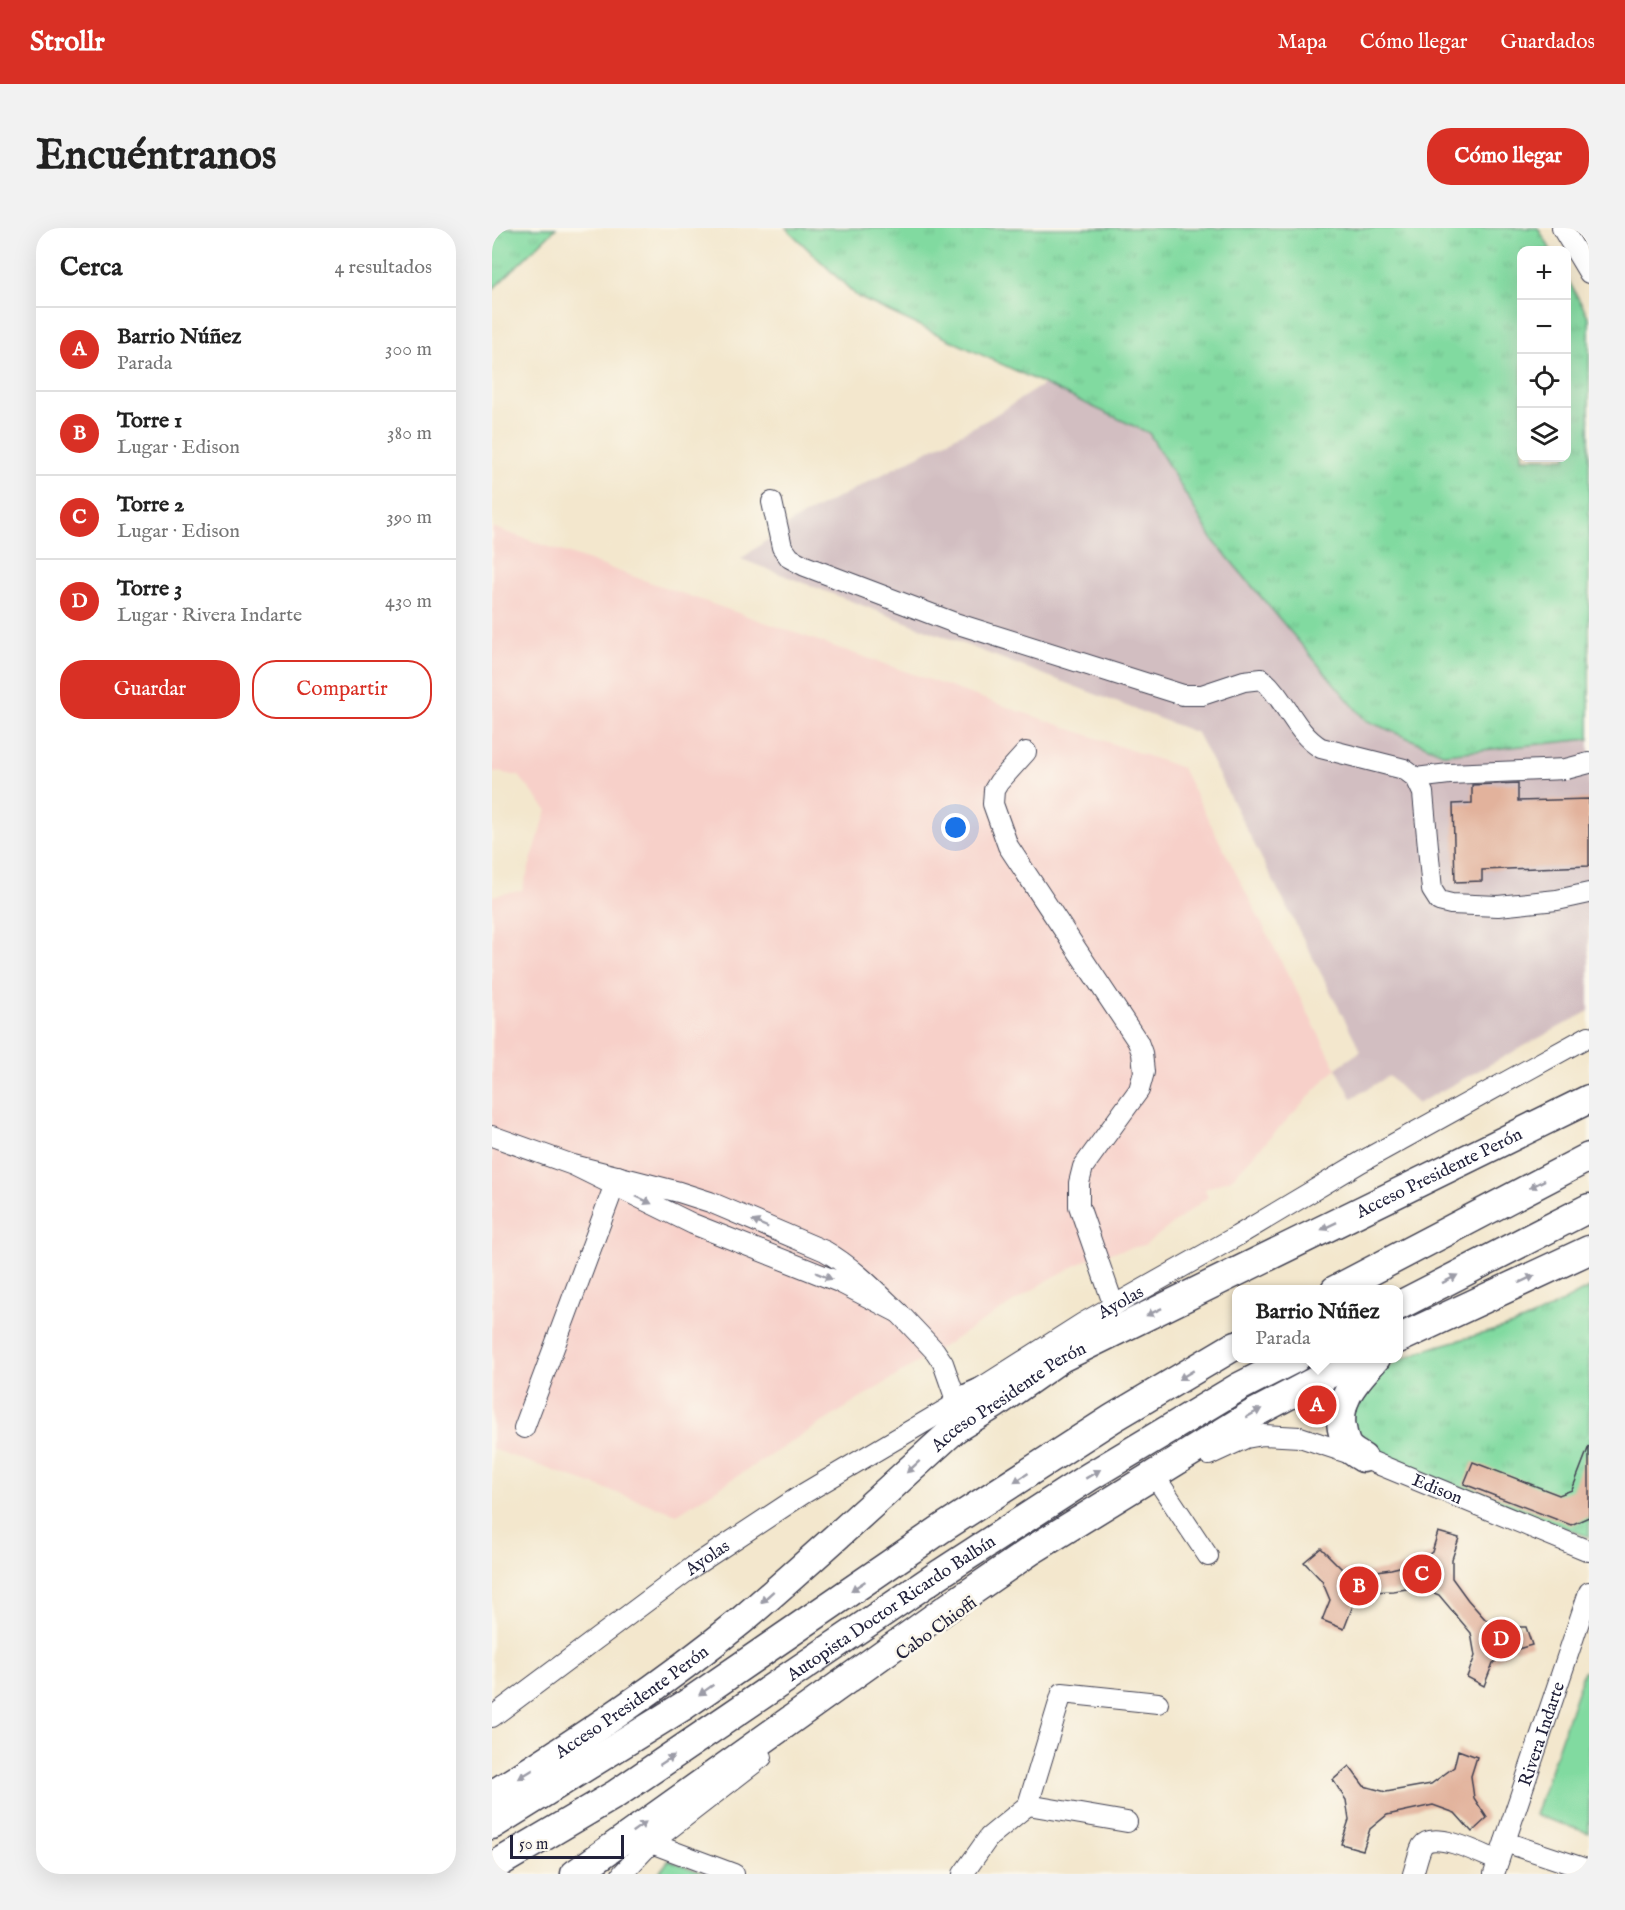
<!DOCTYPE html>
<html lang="es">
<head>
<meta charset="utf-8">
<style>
  body { margin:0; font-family:"IM FELL English",serif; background:#f2f2f2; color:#222 }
  .controls { position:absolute; right:18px; top:18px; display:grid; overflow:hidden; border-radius:12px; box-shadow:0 6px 24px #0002 }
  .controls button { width:54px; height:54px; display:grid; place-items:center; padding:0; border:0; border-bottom:2px solid #e0e0e0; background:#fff; color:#222; font:30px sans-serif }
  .scale { position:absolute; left:18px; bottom:15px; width:114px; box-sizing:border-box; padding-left:6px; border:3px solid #22223b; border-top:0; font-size:16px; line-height:21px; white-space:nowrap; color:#22223b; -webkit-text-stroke:4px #fbf7ec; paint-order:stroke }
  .you { position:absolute; left:464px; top:600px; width:21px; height:21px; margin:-15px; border:4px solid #fff; border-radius:50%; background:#1a73e8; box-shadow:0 0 0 9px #1a73e833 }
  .badge { display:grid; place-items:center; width:39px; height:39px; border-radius:50%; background:#d93025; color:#fff; font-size:20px; font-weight:700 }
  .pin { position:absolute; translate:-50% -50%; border:3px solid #fff; box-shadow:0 2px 6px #0006 }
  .popup { position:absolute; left:740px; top:1057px; width:171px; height:78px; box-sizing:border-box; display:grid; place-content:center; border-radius:12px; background:#fff; filter:drop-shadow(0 2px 4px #0005); font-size:20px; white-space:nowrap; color:#767676 }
  .popup b { font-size:22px; color:#222 }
  .popup::after { content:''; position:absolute; left:50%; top:100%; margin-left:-12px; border:12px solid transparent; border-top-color:#fff }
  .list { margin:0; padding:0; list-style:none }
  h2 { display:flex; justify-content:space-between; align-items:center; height:78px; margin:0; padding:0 24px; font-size:26px }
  h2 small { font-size:20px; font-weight:400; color:#767676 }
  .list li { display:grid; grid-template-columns:39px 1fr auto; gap:18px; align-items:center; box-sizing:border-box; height:84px; padding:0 24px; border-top:2px solid #e0e0e0 }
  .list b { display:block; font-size:22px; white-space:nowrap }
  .list p { margin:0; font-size:20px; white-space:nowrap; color:#767676 }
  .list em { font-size:20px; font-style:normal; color:#767676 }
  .actions { display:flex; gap:12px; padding:18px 24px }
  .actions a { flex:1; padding:14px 0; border:2px solid #d93025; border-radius:24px; text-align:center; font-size:21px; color:#d93025 }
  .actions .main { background:#d93025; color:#fff }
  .icon { flex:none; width:33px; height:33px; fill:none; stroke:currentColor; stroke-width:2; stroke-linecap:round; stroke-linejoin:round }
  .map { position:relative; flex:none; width:1097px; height:1646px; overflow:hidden; border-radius:24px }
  header { display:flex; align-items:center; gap:36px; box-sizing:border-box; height:84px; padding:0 30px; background:#d93025; color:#fff }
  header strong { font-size:28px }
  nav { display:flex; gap:33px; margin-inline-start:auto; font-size:21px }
  .intro { display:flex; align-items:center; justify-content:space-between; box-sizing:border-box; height:144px; padding:0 36px }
  h1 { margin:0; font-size:42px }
  .button { padding:15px 27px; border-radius:24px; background:#d93025; color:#fff; font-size:21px; font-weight:700 }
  main { display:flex; gap:36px; padding:0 36px }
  aside { flex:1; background:#fff; border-radius:24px; box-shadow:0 6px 24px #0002 }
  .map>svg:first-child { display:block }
  .built { fill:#f7d0c9 }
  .industrial { fill:#d2bec1 }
  .grass { fill:url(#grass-tufts); stroke:#527e6e; stroke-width:1.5 }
  .park { fill:#81daa0; stroke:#527e6e; stroke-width:1.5 }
  .building { fill:#e2b29c }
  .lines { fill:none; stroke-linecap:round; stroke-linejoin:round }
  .minor-casing { stroke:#414051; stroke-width:22 }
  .highway-casing { stroke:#414051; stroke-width:31 }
  .minor { stroke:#fff; stroke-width:20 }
  .highway { stroke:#fff; stroke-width:28 }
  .oneway { fill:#9c9ca7 }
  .labels { text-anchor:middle; stroke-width:5; stroke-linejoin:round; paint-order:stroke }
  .street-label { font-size:18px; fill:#22223b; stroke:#fbf7ec }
</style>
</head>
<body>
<header>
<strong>Strollr</strong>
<nav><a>Mapa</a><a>Cómo llegar</a><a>Guardados</a></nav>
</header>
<div class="intro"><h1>Encuéntranos</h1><a class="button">Cómo llegar</a></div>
<main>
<aside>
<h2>Cerca<small>4 resultados</small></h2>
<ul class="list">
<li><span class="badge">A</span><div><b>Barrio Núñez</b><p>Parada</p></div><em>300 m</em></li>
<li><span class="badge">B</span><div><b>Torre 1</b><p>Lugar · Edison</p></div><em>380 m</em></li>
<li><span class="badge">C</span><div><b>Torre 2</b><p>Lugar · Edison</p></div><em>390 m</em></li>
<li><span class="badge">D</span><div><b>Torre 3</b><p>Lugar · Rivera Indarte</p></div><em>430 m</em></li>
</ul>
<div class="actions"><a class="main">Guardar</a><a>Compartir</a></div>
</aside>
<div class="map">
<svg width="1097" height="1646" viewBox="0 0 1097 1646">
  <defs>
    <pattern id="grass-tufts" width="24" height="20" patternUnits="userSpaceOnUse" patternTransform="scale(1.5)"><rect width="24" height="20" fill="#81daa0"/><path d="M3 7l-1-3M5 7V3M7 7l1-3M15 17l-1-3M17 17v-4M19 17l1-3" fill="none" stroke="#6fbb8b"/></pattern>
  </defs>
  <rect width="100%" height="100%" fill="#fbf7ec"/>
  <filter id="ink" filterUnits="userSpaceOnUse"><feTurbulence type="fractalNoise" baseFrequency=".0167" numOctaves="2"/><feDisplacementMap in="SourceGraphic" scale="12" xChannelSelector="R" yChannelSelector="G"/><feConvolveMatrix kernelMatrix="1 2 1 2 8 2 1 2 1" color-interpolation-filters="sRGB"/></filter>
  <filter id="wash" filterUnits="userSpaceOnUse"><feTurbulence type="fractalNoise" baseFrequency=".008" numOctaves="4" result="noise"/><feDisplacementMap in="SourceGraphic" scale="24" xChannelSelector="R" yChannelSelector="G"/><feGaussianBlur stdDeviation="1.35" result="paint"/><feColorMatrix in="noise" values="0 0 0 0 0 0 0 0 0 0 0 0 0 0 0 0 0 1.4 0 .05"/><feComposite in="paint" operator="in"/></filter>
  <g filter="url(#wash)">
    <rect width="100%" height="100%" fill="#f3e7cd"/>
    <polygon class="built" points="0,299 690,540 844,840 739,951 713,961 716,969 653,1017 602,1028 558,1051 185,1286 0,1221 0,668 30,662 55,582 27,548 0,543"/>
    <polygon class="industrial" points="552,156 657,205 721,312 953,526 1097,511 1097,783 925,876 897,848 860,870 844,840 869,823 705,505 249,331 301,293 495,192"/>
    <g class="grass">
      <polygon points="0,0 64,0 0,62"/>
      <polygon points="294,0 1046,0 1059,22 1030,22 1030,230 1074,230 1075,50 1097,90 1097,511 953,526 873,492 721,312 657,205 366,69"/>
      <path d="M1097 1060V1309L873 1223C869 1215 860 1202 860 1193 860 1122 982 1114 1031 1093 1054 1084 1075 1071 1097 1060Z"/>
    </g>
    <g class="park">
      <polygon points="1092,1443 1097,1444 1097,1605 1043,1587"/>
      <polygon points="177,1632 213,1646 166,1646"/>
    </g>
    <g id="blocks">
      <g class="building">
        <polygon points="1026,555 1026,573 1097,571 1097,638 990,642 990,653 963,654 961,576 980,575 980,557"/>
        <polygon points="1097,1218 1097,1289 1079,1297 972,1256 981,1234 1067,1267 1080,1262"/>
        <polygon points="946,1304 967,1310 960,1331 960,1350 976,1372 994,1392 1013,1399 1034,1399 1040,1417 1019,1423 1001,1435 992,1458 975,1449 983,1428 979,1405 947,1367 928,1359 901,1363 877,1364 862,1375 852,1401 830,1392 838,1372 830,1353 812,1334 829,1320 850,1341 871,1345 899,1341 924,1335 940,1324"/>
        <polygon points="966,1522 985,1529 979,1548 982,1570 995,1590 980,1604 963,1585 941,1577 895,1587 878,1601 871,1622 849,1616 857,1592 854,1572 841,1552 857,1538 872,1558 894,1564 939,1556 962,1539"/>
      </g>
    </g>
  </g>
  <g filter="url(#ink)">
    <use href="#blocks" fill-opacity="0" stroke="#414051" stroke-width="1.5"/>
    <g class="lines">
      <g class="minor-casing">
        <g id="minor">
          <polyline points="1070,0 1097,45"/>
          <path d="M280 274 290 319 298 330 313 338 463 395 691 467H710L752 453 770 451C794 471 802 504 829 520L912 541 924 550 931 565 940 662 947 673 959 676 1006 678 1065 672 1097 665"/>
          <polyline points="534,524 507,554 502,562 501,576 516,618 646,814 650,825 652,844 647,862 591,939 587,955 587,978 622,1078"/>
          <polyline points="924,550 957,546 1074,541 1097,535"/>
          <path d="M0 908 81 937 187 964 218 974 333 1023C361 1039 383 1062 407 1085L347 1054 201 996 81 937"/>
          <polyline points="407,1085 443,1123 451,1135 465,1175"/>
          <polyline points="32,1200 126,948"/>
          <path id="s1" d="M717 1227 754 1210 771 1207 808 1209 871 1230 1097 1323"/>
          <polyline points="668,1256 716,1328"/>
          <path id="s2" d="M0 1489 202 1338 311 1266 465 1175 591 1095 745 1008 869 934 1097 808"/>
          <polyline points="536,1577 635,1594"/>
          <polyline points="1013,1614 1097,1642"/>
          <polyline points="159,1615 242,1646"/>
          <polyline points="130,1646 159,1615 270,1529"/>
          <polyline points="471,1646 497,1609 536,1577 570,1465 666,1475"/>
          <path d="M921 1646C924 1637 926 1626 930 1618 941 1601 992 1627 1006 1633"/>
          <path id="s3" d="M1002 1646 1097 1364"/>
        </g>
      </g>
      <g class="highway-casing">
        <g id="highway">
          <polyline points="843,1062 1097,929"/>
          <polyline points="906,1078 1097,980"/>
          <polyline points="906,1111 1097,1022"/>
          <polyline points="464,1200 465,1175 506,1157"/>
          <path d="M871 1230C866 1227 859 1223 856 1219 853 1215 852 1210 851 1205 842 1174 864 1152 884 1130"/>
          <path id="s4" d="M0 1567C86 1513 171 1457 250 1392 323 1330 393 1264 464 1200L503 1176 569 1130 1097 871"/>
          <polyline points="0,1597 193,1477 449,1301 621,1190 744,1117"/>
          <path id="s5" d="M0 1639 124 1566 446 1347 597 1249 747 1159 804 1130"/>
          <polyline points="83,1646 454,1381 540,1322 759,1187 867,1130"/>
        </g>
      </g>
      <use href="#minor" class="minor"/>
      <use href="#highway" class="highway"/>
    </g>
    <defs><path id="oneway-solid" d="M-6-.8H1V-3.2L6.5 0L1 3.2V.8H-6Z" transform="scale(1.5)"/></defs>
    <g class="oneway">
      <use href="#oneway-solid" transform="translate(1045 956) rotate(153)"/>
      <use href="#oneway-solid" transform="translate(152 972) rotate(26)"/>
      <use href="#oneway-solid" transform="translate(268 996) rotate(-157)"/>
      <use href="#oneway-solid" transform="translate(837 998) rotate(154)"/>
      <use href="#oneway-solid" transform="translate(332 1048) rotate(22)"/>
      <use href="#oneway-solid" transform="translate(958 1051) rotate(-27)"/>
      <use href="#oneway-solid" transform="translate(1035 1051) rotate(-25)"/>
      <use href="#oneway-solid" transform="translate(662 1084) rotate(154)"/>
      <use href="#oneway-solid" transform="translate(694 1147) rotate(149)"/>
      <use href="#oneway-solid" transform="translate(762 1185) rotate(-29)"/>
      <use href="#oneway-solid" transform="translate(421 1239) rotate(138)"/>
      <use href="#oneway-solid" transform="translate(601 1246) rotate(-31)"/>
      <use href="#oneway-solid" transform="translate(529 1250) rotate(147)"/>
      <use href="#oneway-solid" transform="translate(366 1358) rotate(146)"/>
      <use href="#oneway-solid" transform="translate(275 1369) rotate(138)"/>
      <use href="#oneway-solid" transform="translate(214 1462) rotate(145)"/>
      <use href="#oneway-solid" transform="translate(175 1532) rotate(-34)"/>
      <use href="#oneway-solid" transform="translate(34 1546) rotate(148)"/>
      <use href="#oneway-solid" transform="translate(147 1599) rotate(-36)"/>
    </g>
  </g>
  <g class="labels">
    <g class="street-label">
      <text dy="6" stroke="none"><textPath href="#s4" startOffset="1140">Acceso Presidente Perón</textPath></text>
      <text dy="6" stroke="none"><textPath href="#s2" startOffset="754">Ayolas</textPath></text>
      <text dy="6" stroke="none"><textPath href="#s4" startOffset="654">Acceso Presidente Perón</textPath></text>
      <text dy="6" stroke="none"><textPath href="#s1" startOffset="242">Edison</textPath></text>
      <text dy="6" stroke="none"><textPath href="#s2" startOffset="268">Ayolas</textPath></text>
      <text dy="6" stroke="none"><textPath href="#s5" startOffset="476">Autopista Doctor Ricardo Balbín</textPath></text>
      <text transform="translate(444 1400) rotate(-36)" y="6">Cabo Chioffi</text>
      <text dy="6" stroke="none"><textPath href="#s4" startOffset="168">Acceso Presidente Perón</textPath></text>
      <text dy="6" stroke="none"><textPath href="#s3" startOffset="148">Rivera Indarte</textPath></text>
    </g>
  </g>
</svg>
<div class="controls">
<button>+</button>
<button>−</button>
<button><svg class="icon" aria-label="locate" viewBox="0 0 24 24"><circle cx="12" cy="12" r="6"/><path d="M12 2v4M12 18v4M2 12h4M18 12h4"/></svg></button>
<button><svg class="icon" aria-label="layers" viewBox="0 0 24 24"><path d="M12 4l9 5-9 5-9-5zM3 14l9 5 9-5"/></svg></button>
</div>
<div class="scale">50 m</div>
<div class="you"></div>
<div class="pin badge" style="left:825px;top:1177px">A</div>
<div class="popup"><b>Barrio Núñez</b>Parada</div>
<div class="pin badge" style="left:867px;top:1358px">B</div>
<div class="pin badge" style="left:930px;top:1346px">C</div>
<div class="pin badge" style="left:1009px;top:1411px">D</div>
</div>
</main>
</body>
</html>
